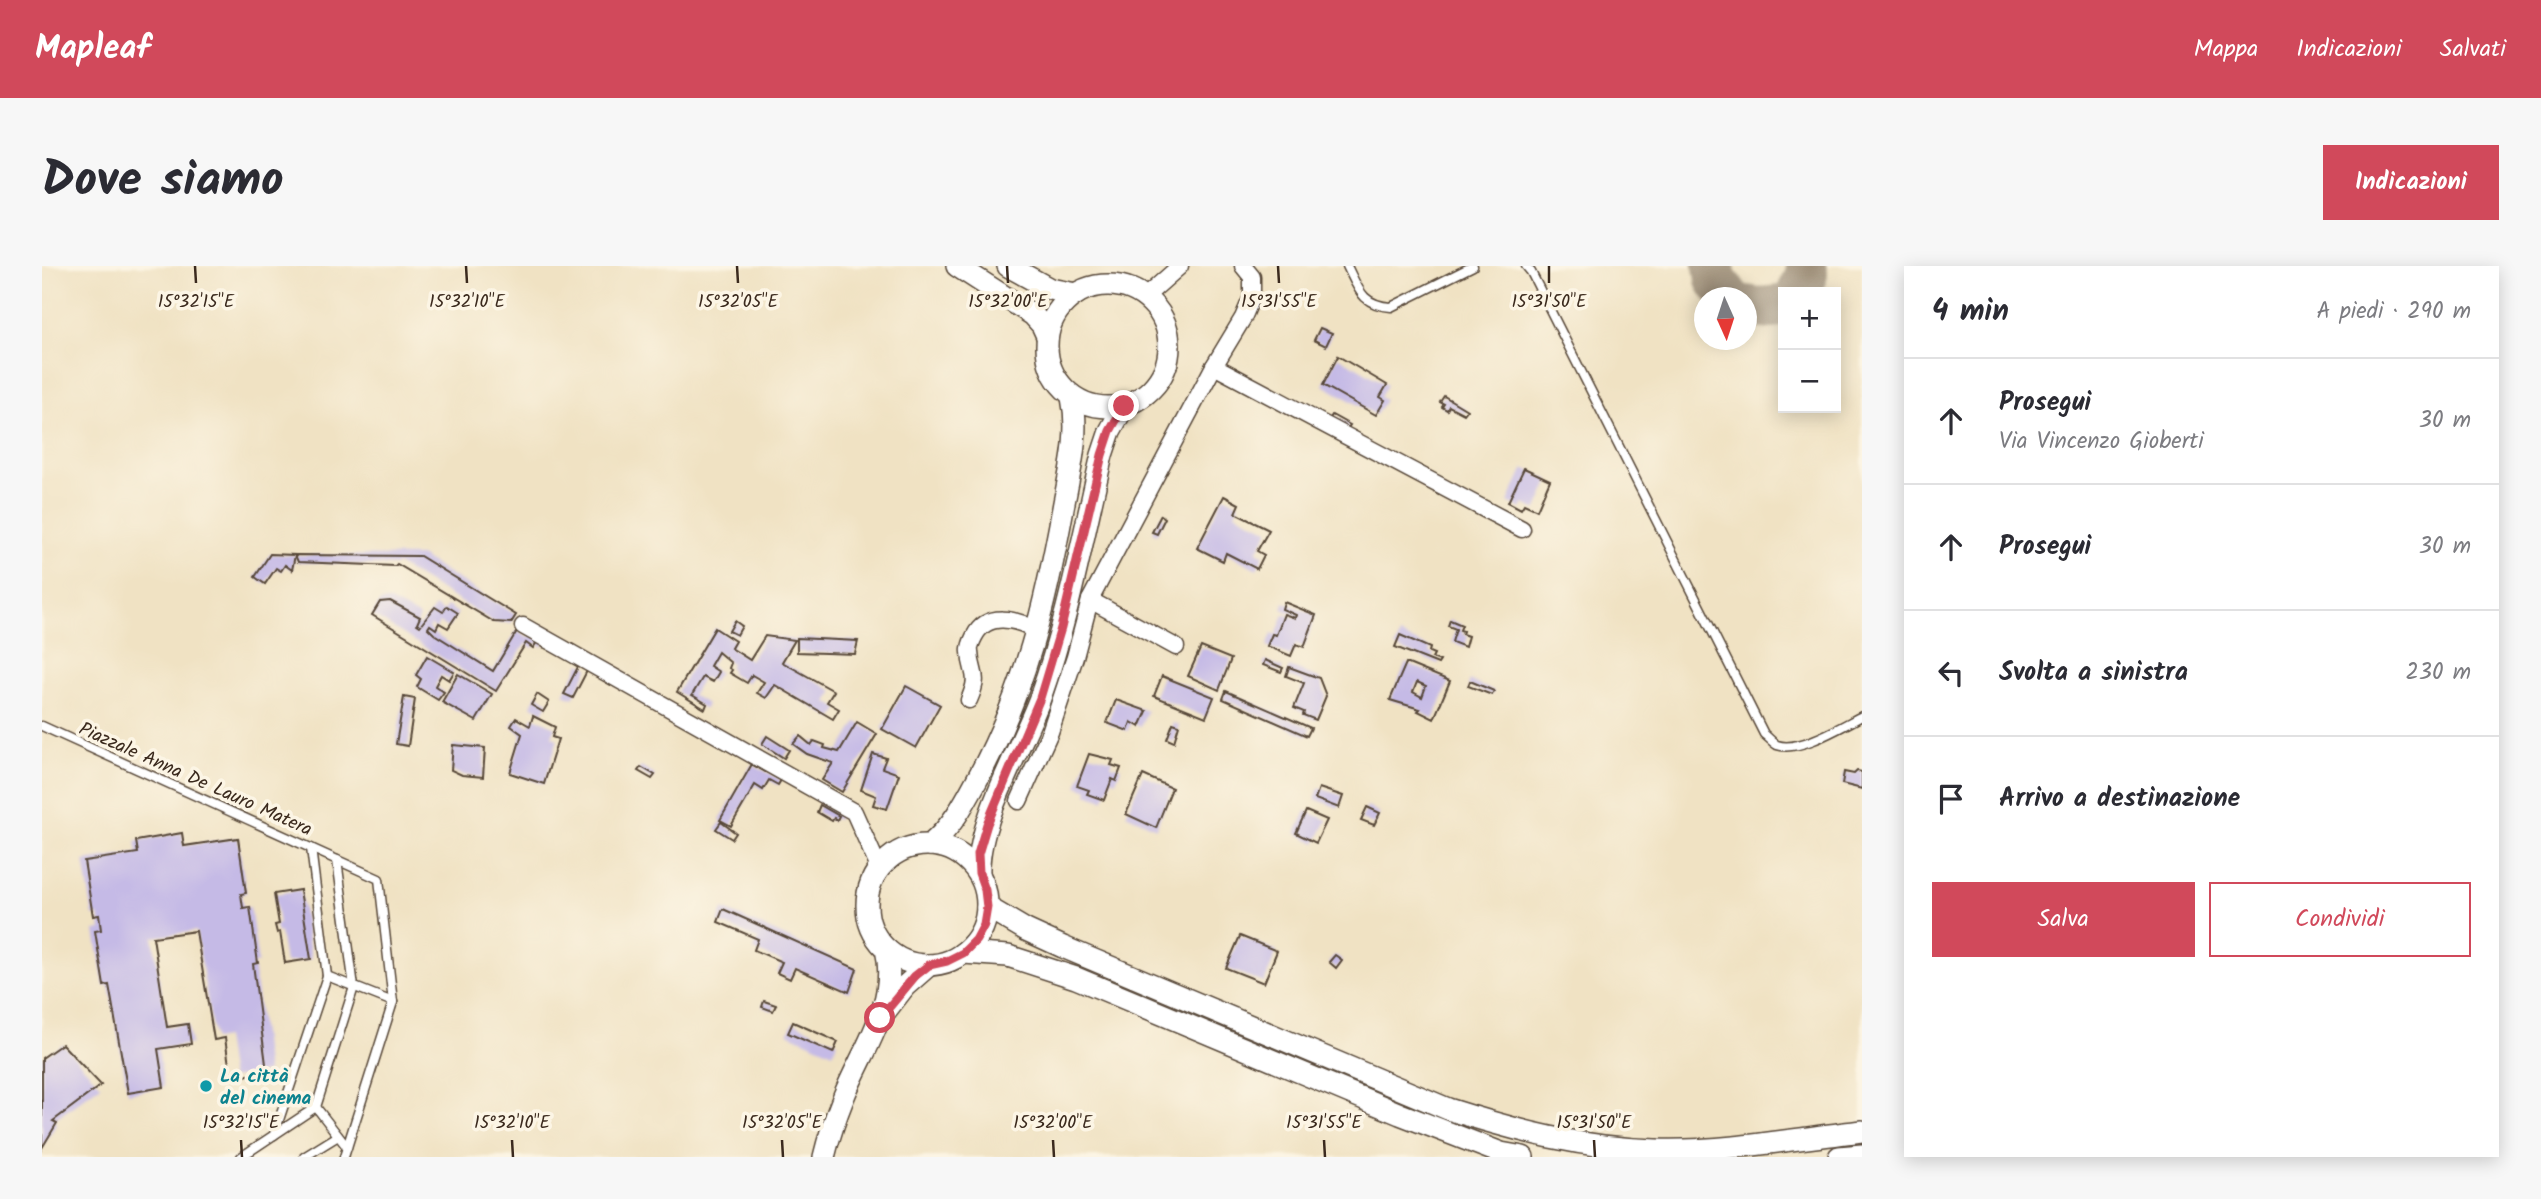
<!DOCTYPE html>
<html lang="it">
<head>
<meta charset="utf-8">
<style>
  body { margin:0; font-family:Kalam,sans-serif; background:#f7f7f7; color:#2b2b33 }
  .controls { position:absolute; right:21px; top:21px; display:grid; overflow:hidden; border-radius:0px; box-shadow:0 4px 18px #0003 }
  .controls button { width:63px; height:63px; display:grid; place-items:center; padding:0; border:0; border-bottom:2px solid #e1e1e2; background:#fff; color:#2b2b33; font:35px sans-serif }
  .compass { position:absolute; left:1652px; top:21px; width:63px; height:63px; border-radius:50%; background:#fff; box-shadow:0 4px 18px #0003; rotate:177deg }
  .stop { position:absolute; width:21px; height:21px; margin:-16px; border:5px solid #d1495b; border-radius:50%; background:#fff }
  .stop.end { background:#d1495b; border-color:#fff; box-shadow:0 2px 7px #0008 }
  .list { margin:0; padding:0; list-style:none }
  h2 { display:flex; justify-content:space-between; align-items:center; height:91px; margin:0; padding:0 28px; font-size:30px }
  h2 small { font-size:23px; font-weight:400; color:#7c7c81 }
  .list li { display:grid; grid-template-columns:46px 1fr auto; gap:21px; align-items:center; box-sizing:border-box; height:126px; padding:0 28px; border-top:2px solid #e1e1e2 }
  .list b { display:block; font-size:26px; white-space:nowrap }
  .list p { margin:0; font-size:23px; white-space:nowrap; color:#7c7c81 }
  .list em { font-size:23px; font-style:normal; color:#7c7c81 }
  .actions { display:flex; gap:14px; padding:21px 28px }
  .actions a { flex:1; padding:16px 0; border:2px solid #d1495b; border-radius:0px; text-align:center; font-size:24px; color:#d1495b }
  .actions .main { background:#d1495b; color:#fff }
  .icon { flex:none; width:38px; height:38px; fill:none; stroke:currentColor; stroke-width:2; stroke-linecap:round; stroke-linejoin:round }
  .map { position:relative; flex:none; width:1820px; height:891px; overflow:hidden; border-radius:0px }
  header { display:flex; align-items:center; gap:42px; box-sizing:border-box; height:98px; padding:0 35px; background:#d1495b; color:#fff }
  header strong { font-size:33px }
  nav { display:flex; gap:38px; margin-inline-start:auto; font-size:24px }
  .intro { display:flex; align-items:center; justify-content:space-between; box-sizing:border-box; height:168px; padding:0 42px }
  h1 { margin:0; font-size:49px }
  .button { padding:18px 32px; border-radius:0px; background:#d1495b; color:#fff; font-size:24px; font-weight:700 }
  main { display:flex; gap:42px; padding:0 42px }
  aside { flex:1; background:#fff; border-radius:0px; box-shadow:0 4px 18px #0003 }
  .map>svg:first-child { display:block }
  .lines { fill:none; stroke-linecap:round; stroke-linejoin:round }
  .taxiway { stroke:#968670; stroke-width:42 }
  .building { fill:#c5bae6; fill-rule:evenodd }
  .service-casing { stroke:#564637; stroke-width:11 }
  .minor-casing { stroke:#564637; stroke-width:19 }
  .secondary-casing { stroke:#564637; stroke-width:24 }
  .service { stroke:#fff; stroke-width:8 }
  .minor { stroke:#fff; stroke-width:16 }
  .secondary { stroke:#fff; stroke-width:21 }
  .route { stroke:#d1495b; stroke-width:9 }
  .ticks { fill:none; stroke:#3b2a1e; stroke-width:2.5 }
  .culture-dot { fill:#0f9aa8; stroke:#fcf5e5; stroke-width:2.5 }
  .labels { text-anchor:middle; stroke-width:7; stroke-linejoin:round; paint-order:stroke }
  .street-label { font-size:19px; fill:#3b2a1e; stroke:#fcf5e5 }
  .culture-label { font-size:19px; font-weight:bold; fill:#0d838f; stroke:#fcf5e5; text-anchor:start }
  .ticks-label { font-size:18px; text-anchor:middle; fill:#3b2a1e; stroke:#fcf5e5; stroke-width:7; stroke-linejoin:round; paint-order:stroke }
</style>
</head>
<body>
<header>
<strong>Mapleaf</strong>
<nav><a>Mappa</a><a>Indicazioni</a><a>Salvati</a></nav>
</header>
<div class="intro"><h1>Dove siamo</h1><a class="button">Indicazioni</a></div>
<main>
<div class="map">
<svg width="1820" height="891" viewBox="0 0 1820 891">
  <rect width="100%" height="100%" fill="#fcf5e5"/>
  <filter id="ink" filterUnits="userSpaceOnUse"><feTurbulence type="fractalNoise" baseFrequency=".0143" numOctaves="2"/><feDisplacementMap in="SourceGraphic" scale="14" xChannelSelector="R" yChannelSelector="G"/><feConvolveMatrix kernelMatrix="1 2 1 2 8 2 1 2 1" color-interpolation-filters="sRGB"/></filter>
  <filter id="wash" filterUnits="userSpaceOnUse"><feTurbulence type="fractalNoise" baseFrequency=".00686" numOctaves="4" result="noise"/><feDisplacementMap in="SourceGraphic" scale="28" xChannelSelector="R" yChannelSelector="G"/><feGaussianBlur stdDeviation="1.57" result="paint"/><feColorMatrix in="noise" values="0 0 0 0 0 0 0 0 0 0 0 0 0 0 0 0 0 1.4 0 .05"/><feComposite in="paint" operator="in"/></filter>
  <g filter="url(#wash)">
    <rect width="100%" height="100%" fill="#f0e2c3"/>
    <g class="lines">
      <g class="taxiway">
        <polyline points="1672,0 1674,14 1688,32"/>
        <polyline points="1756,26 1765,8 1764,0"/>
        <polyline points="1704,40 1716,42 1741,40"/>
      </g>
    </g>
    <g id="blocks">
      <g class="building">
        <polygon points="1278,62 1290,67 1284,80 1272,74"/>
        <polygon points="1296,90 1345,119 1338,131 1343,134 1334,149 1281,119"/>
        <polygon points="1402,130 1425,144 1422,148 1407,140 1405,144 1400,141 1402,138 1398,136"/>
        <polygon points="1290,149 1308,159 1305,163 1287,154"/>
        <polygon points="1482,202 1508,214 1495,244 1482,238 1479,243 1466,236"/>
        <polygon points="1182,230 1197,238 1193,247 1227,264 1215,285 1222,289 1215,303 1184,287 1181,295 1155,282"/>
        <polygon points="1119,249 1123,252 1115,268 1110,266"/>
        <polygon points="228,288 253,289 250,304 243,299 239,305 234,302 223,318 213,311"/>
        <polygon points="253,289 378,290 474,349 469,357 452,356 355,298 353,300 256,296"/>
        <polygon points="348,335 378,351 375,358 378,360 393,341 401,346 405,340 416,347 406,362 397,357 394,363 388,359 386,362 392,368 451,405 475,365 487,372 489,369 503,376 501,381 495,376 491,382 484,377 454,425 330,349 338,336"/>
        <polygon points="1242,336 1274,349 1262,381 1254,378 1249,390 1225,380 1230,368 1234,369 1242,348 1253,352 1254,349 1240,343"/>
        <polygon points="1408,354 1420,359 1418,364 1421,365 1420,368 1426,370 1423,381 1410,376 1414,363 1406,360"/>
        <polygon points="693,355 700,360 695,369 687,365"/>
        <polygon points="673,362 693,375 689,382 708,394 723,370 753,374 740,396 792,425 785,436 797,443 791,453 733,419 724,432 715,427 722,416 710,409 705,417 688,407 690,404 687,402 689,397 676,386 668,400 677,406 671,416 661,411 650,429 665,438 663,443 635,426"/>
        <polygon points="1358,369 1388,382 1387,386 1392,388 1390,392 1398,395 1396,398 1353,381"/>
        <polygon points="755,372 816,375 813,388 755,386"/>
        <polygon points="1159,381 1189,393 1177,424 1146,410"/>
        <polygon points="385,390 412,406 407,414 399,409 393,420 402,426 396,434 375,421 379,413 374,409"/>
        <polygon points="1223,394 1241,402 1239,406 1221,399"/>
        <polygon points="538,397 547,401 531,432 522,428"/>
        <path d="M1364 397 1408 415 1392 453 1376 445 1378 443 1348 434ZM1375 416 1384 420 1380 431 1371 426Z"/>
        <polygon points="1247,401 1277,412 1284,430 1274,454 1261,449 1262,446 1252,442 1262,417 1244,410"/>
        <polygon points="416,408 450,428 434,455 400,436"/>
        <polygon points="1120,410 1172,431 1164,451 1112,430"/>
        <polygon points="1428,415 1452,425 1450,429 1426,420"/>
        <polygon points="864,420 898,439 874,482 840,463"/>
        <polygon points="1184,425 1269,462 1265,470 1181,433"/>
        <polygon points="495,428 507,436 501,446 489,439"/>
        <polygon points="362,431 373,433 366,480 354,478"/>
        <polygon points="1074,434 1105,445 1098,461 1089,456 1086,465 1065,457"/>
        <polygon points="491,450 513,461 510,471 516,473 502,518 468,507 480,468 469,460 474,452 488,460"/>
        <polygon points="815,456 835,468 800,526 780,514 791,497 765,488 751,478 758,470 769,479 772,475 783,479 782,482 797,486"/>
        <polygon points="1131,457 1137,459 1132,476 1125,473"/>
        <polygon points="725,470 747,484 742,492 720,478"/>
        <polygon points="411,479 443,482 441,511 420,509 409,504"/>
        <polygon points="831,488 844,492 840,502 857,508 845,543 831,539 834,530 819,524"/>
        <polygon points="1047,488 1071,494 1069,499 1079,502 1074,515 1070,513 1062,534 1045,528 1047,524 1035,520"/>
        <polygon points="710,498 739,514 736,519 727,514 721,524 713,519 689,560 678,554"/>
        <polygon points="599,501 613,509 610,513 596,505"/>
        <polygon points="1815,505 1820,506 1820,523 1800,518 1802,506 1812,508"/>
        <polygon points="1101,509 1130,522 1114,562 1084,548"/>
        <polygon points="1277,522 1301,530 1297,542 1273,533"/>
        <polygon points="778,539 797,550 795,554 792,552 790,555 775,546"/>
        <polygon points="1325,541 1338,547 1332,559 1319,554"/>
        <polygon points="1264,545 1285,554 1274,577 1254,567"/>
        <polygon points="679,556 694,567 690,573 674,563"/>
        <polygon points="140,567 142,580 196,572 204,627 199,628 201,642 208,641 216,697 211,698 225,806 189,812 183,772 172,774 154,665 111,671 125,761 146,758 149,778 116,783 122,821 86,827 67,719 62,720 53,665 59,664 57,649 51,650 42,595 96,587 94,575"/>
        <polygon points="258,624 269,693 243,697 238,666 235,667 233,659 237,658 232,628"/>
        <polygon points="681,643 815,703 807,726 753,702 748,713 735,707 740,696 712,684 716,673 676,656"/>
        <polygon points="1198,670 1235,685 1222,717 1184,702"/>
        <polygon points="1293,689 1300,694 1294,702 1287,696"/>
        <polygon points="722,735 734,739 731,745 720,741"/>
        <polygon points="751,756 796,776 791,787 746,767"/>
        <polygon points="20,778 59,819 11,855 15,857 0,882 0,792"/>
      </g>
    </g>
  </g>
  <g filter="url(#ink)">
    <use href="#blocks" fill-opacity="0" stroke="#564637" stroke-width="2"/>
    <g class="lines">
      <g class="service-casing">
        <g id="service">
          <path d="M1305 0C1317 24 1320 39 1349 41L1431 0"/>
          <path d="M1484 0 1489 6 1722 468C1726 471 1731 477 1735 479 1757 487 1800 460 1820 450"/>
          <polyline points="0,460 337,613 351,736 302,891"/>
          <polyline points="285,710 351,736"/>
          <polyline points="245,829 274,841 305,881"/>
          <polyline points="232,869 285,710 269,582"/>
          <polyline points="199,891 274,841 312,721 295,594"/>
          <polyline points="262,891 296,870"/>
        </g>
      </g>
      <g class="minor-casing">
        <g id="minor">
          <polyline points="1103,31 1138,0"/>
          <polyline points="1172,100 1480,263"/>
          <polyline points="1048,334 1134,381"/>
          <polyline points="481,360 812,546 837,602"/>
          <path d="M927 434C939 407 929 409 928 386 927 381 930 375 932 371 945 345 974 353 994 364"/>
          <polyline points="977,535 1008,466 1033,391 1048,334 1172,100 1201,52 1210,31 1210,11 1201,0"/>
        </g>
      </g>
      <g class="secondary-casing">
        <g id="secondary">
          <polyline points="915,0 991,49 1000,59 1005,70"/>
          <polyline points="966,0 1008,23 1034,28"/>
          <circle cx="1066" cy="80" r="61"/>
          <path d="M888 579C911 560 923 536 937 510 983 424 1004 337 1021 242 1028 204 1038 169 1030 131"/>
          <circle cx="885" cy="639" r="60"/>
          <path d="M937 607C935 555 979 483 998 432 1026 354 1041 270 1060 189L1068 165 1082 140"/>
          <path d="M945 641 984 664 1021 681 1406 843C1475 865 1540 882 1614 884 1682 886 1752 873 1820 865"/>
          <polyline points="921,687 966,690 1034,712 1358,848 1459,887 1481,891"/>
          <polyline points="842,747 863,720 887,699"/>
          <path d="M782 891C787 870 794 850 802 830 821 783 857 736 844 683"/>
          <polyline points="1797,891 1820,889"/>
        </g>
      </g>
      <use href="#service" class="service"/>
      <use href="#minor" class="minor"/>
      <use href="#secondary" class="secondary"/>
    </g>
  </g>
  <g class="lines" filter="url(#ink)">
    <polyline class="route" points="838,752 873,710 887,699 905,695 921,687 934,674 942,659 945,641 943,624 937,607 936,588 945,558 998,432 1019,362 1060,189 1068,165 1082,140"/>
  </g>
  <path class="ticks" d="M153 0 154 17M424 0 425 17M695 0 696 17M965 0 966 17M1236 0 1237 17M1507 0V17M199 874 200 891M470 874 471 891M740 874 741 891M1011 874 1012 891M1282 874 1283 891M1552 874 1553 891"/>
  <circle class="culture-dot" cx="164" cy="820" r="7"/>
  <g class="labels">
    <g class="street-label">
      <text transform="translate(154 512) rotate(24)" y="7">Piazzale Anna De Lauro Matera</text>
    </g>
    <g class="culture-label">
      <text x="178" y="816">La città<tspan x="178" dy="22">del cinema</tspan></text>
    </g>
  </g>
  <g class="ticks-label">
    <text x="154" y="41">15°32'15"E</text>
    <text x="425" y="41">15°32'10"E</text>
    <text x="696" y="41">15°32'05"E</text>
    <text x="966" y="41">15°32'00"E</text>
    <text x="1237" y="41">15°31'55"E</text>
    <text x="1507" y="41">15°31'50"E</text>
    <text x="199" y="862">15°32'15"E</text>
    <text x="470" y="862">15°32'10"E</text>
    <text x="740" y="862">15°32'05"E</text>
    <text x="1011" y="862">15°32'00"E</text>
    <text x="1282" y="862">15°31'55"E</text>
    <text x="1552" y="862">15°31'50"E</text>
  </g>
</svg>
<div class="controls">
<button>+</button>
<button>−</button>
</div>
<svg class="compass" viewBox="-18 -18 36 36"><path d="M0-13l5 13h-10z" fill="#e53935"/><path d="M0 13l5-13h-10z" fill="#7c7c81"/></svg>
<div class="stop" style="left:838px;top:752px"></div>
<div class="stop end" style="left:1082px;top:140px"></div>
</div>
<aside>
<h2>4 min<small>A piedi · 290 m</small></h2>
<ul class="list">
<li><svg class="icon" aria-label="ahead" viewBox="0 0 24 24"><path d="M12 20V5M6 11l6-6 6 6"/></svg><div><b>Prosegui</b><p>Via Vincenzo Gioberti</p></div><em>30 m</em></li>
<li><svg class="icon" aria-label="ahead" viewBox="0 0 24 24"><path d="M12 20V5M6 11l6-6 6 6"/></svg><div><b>Prosegui</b></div><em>30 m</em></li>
<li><svg class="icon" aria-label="left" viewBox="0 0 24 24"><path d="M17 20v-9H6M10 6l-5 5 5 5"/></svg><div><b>Svolta a sinistra</b></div><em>230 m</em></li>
<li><svg class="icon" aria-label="arrive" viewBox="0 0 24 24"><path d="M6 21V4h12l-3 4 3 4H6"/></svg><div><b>Arrivo a destinazione</b></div></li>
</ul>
<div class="actions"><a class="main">Salva</a><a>Condividi</a></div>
</aside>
</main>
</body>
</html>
